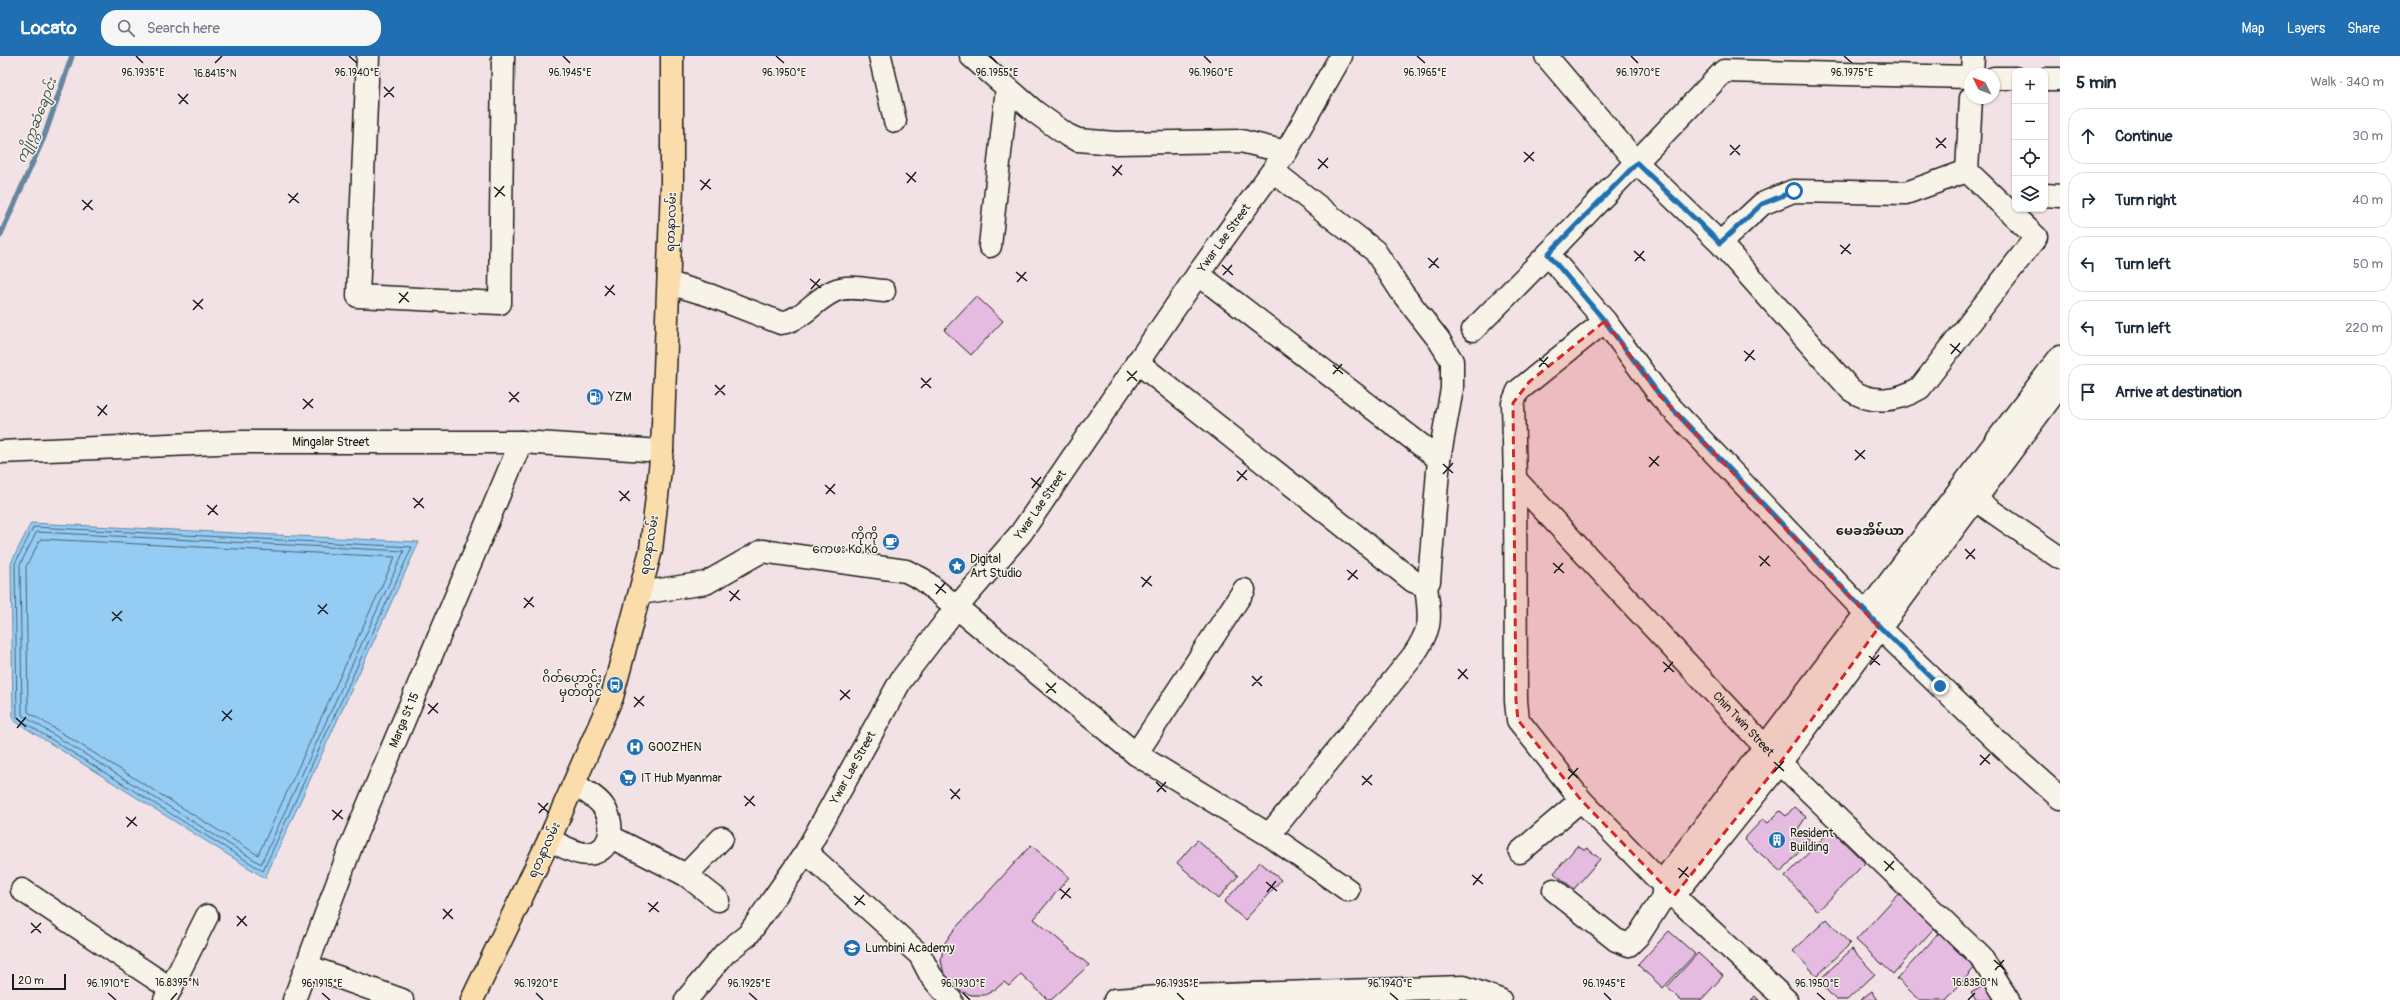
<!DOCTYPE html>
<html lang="en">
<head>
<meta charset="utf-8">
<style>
  body { margin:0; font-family:Pangolin,"Noto Sans Myanmar",sans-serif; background:#f6f6f7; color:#1f2937 }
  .controls { position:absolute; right:12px; top:12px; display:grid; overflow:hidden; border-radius:8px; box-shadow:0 1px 3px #0004 }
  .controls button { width:36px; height:36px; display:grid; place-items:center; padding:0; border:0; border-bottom:1px solid #e0e1e3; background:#fff; color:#1f2937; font:20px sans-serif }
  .compass { position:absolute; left:1964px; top:12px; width:36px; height:36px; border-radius:50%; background:#fff; box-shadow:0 1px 3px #0004; rotate:312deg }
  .scale { position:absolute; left:12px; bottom:10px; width:54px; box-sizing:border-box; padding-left:4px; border:2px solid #1c1c1c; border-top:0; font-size:11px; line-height:14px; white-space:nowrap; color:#1c1c1c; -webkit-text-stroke:3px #f7f3e8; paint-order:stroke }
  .stop { position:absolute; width:12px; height:12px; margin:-9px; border:3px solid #1f6fb2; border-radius:50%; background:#fff }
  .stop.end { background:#1f6fb2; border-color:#fff; box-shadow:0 1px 4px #0008 }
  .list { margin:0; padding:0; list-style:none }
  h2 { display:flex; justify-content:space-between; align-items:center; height:52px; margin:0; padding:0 16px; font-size:17px }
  h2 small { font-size:13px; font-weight:400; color:#747a83 }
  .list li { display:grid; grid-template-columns:26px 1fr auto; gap:12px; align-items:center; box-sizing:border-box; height:56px; margin:0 8px 8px; padding:0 8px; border:1px solid #e0e1e3; border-radius:16px }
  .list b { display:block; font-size:15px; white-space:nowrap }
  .list em { font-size:13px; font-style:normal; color:#747a83 }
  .icon { flex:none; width:22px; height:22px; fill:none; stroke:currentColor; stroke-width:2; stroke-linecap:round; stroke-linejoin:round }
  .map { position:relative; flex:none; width:2060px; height:944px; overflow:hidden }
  header { display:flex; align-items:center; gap:24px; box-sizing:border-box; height:56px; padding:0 20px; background:#1f6fb2; color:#fff }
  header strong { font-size:19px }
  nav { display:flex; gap:22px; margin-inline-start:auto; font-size:14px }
  .search { width:280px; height:36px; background:#f6f6f7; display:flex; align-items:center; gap:10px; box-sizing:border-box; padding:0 14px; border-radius:16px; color:#747a83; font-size:15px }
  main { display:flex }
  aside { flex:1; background:#fff }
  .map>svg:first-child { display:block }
  .water { fill:#95ccf4; stroke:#65869e }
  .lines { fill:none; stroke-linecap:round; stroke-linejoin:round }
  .shore { stroke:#4c6272; stroke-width:1 }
  .stream { stroke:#65869e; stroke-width:5.5 }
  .building { fill:#e5bbe1; stroke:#1c1c1c }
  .minor-casing { stroke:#1c1c1c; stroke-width:25 }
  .major-casing { stroke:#1c1c1c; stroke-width:25 }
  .minor { stroke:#f7f3e8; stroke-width:22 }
  .major { stroke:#fbddab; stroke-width:22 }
  .route { stroke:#1f6fb2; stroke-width:5 }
  .marked { fill:#d62828; fill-opacity:0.2; stroke:#d62828; stroke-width:3; stroke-dasharray:8 5; stroke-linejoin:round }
  .ticks { fill:none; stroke:#1c1c1c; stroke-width:1.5 }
  .labels { text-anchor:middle; stroke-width:3; stroke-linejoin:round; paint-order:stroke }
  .street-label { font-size:12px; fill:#1c1c1c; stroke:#f7f3e8 }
  .poi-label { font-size:12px; fill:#1c1c1c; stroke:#f7f3e8; text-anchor:start }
  .water-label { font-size:13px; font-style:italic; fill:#40515d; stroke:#f7f3e8 }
  .neighbourhood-label { font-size:13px; font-weight:bold; fill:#1c1c1c; stroke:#f7f3e8 }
  .ticks-label { font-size:10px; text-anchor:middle; fill:#1c1c1c; stroke:#f7f3e8; stroke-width:3; stroke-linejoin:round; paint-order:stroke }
</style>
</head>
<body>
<header>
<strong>Locato</strong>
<div class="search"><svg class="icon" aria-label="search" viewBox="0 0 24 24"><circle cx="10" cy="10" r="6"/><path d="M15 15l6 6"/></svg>Search here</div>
<nav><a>Map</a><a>Layers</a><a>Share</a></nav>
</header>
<main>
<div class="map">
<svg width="2060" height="944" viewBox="0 0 2060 944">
  <rect width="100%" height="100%" fill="#f2e2e6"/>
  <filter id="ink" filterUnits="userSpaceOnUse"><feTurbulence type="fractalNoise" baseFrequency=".025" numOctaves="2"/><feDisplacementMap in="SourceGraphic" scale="8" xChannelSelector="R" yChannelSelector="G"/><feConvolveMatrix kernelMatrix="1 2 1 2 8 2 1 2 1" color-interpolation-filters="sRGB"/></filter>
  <g filter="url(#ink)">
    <polygon class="water" points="31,467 419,486 265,822 13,664 11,507"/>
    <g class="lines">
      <g class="shore">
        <polygon points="34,471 412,491 263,815 17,662 15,508"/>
        <polygon points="37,476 404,495 261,808 22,659 20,509"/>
        <polygon points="41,483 395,501 258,799 28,656 26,511"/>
      </g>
      <polyline class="stream" points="0,180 44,81 72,0"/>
    </g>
    <g class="building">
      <polygon points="976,240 1003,265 971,299 944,274"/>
      <polygon points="1794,751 1806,761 1798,773 1810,784 1781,816 1744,783 1763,763 1768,767 1780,755 1786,760"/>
      <polygon points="1831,774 1865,807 1818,855 1785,821"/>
      <polygon points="1197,784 1238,820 1218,843 1177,807"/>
      <polygon points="1031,789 1069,821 1034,863 1089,909 1051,944 1048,944 1021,918 1009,930 1004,926 996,933 985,939 972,939 959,935 944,919 941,904 944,888 953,875"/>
      <polygon points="1577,790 1584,794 1587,792 1600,803 1574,833 1554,817"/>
      <polygon points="1260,806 1281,824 1245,864 1224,846"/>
      <polygon points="1899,837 1936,870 1893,918 1856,884"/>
      <polygon points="1827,863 1850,888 1817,920 1793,895"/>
      <polygon points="1669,875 1695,898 1663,932 1638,909"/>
      <polygon points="1940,876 1977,909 1946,944 1920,944 1897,923"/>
      <polygon points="1852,893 1875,918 1847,944 1836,944 1818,925"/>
      <polygon points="1698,897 1723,920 1701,944 1680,944 1667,931"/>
      <polygon points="1994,924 2007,944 1976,944 1971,937"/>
      <polygon points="1872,935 1878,944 1860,944"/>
      <polygon points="1755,940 1759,944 1751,944"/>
    </g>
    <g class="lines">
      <g class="minor-casing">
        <g id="minor">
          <polyline points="368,0 358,240 500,247 503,0"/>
          <polyline points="880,0 895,65"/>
          <polyline points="971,0 1034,55 1067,79 1078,84 1115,87 1241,85 1286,96"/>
          <path d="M1546 0 1637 107 1720 187 1851 334C1872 349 1898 345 1920 332L2036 181 1967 115 1906 137 1793 135 1762 148 1720 187"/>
          <polyline points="1972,18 1973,0"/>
          <polyline points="1994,22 2015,22"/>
          <polyline points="2045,23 2060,23"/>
          <polyline points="1967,115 1971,42"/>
          <polyline points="2045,139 2060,140"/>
          <polyline points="990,190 1007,32"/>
          <polyline points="1548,198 1724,15 1970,21"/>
          <polyline points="1198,218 1439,403 1452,333 1452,305 1439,284 1403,238 1375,195 1273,115"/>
          <path d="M669 227 709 239 781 267C804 263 814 244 834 235 848 228 869 234 884 235"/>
          <polyline points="1605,265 1529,326 1518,335 1513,347 1515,423 1516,645 1518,664 1581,744 1674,840 1786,944"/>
          <polyline points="1473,274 1548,198 1605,265 1661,341 1879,571 2004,692 2060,742"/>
          <polyline points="1137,306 1413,525 1426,530"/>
          <path id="s1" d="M0 396 242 386H521L662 395"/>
          <path id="s2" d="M1515 423 1780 707 1981 901 2008 944"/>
          <polyline points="1974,443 2060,502"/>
          <polyline points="640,537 706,527 762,495 906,515 922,523 1136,698 1269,779 1348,834"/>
          <polyline points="1136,698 1244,534"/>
          <path d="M1269 779 1413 600C1433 570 1430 564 1426 530L1429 525 1439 403"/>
          <polyline points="611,781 686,819 718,844"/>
          <path d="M549 784C559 788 570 795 580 797 610 803 618 770 603 750 597 741 583 734 574 728"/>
          <polyline points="806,796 920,899 931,920 951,944"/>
          <polyline points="1520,796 1581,744"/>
          <polyline points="686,819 722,782"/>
          <polyline points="22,834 171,933"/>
          <polyline points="1554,834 1616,884 1629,889 1639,879 1662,843 1664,829 1670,816 2060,301"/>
          <polyline points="1662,843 1674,840 1780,707 2060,329"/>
          <polyline points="307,910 402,944"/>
          <polyline points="165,944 207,860"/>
          <path id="s3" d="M294 944 353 785 521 386"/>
          <path id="s4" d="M686 944 725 897 748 879 806 796 901 624 956 552 1021 477 1198 218 1286 96 1341 0"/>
          <polyline points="1115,944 1159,941 1464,931 1500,944"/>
        </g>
      </g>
      <g class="major-casing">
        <polyline id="major" points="472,944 549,784 612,641 651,494 662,395 672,129 672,0"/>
      </g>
      <use href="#minor" class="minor"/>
      <use href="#major" class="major"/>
    </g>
  </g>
  <g class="lines" filter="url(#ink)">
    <polyline class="route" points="1794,135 1762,148 1720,187 1637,107 1548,198 1604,264 1661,341 1880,571 1940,630"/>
  </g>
  <path class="marked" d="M1605 265 1661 341 1879 571 1780 707 1674 840 1581 744 1518 664 1516 645 1513 347 1529 326Z"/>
  <path class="ticks" d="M136 0 143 7M349 0 357 7M563 0 570 7M776 0 784 7M990 0 997 7M1204 0 1211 7M1417 0 1425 7M1631 0 1638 7M1844 0 1852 7M215 7 222 0M384 31 394 41M178 38 188 48M384 41 394 31M179 48 188 38M1936 82 1946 92M1730 89 1740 99M1936 92 1946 82M1524 96 1534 105M1730 99 1740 89M1318 103 1328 112M1524 106 1534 96M1112 110 1122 119M1318 113 1328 102M906 117 916 126M1113 120 1122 109M700 124 711 133M907 127 916 116M494 131 505 140M701 134 710 123M288 138 299 147M495 141 504 130M82 144 93 154M289 147 298 137M83 154 92 144M1840 189 1851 198M1634 195 1645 205M1841 198 1850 188M1428 202 1439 212M1635 205 1644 195M1222 209 1233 219M1429 212 1438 202M1016 216 1027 225M1223 219 1232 209M810 223 821 232M1017 226 1026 216M605 230 615 239M811 233 820 223M399 237 409 246M605 240 614 229M193 244 203 253M399 247 408 236M193 254 203 243M1950 288 1961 297M1744 295 1755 304M1951 298 1960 287M1539 302 1549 311M1745 305 1754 294M1333 309 1343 318M1539 311 1548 301M1127 315 1137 325M1333 318 1342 308M921 322 931 332M1127 325 1137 315M715 329 725 339M921 332 931 322M509 336 519 346M715 339 725 329M303 343 313 352M509 346 519 336M97 350 107 359M303 353 313 343M98 360 107 349M1855 394 1865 403M1649 401 1659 410M1855 404 1865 394M1443 408 1453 417M1649 411 1659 400M1237 415 1247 424M1443 418 1453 407M1031 422 1041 431M1237 425 1247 414M825 429 835 438M1032 432 1041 421M619 435 630 445M826 438 835 428M413 442 424 452M620 445 629 435M207 449 218 459M414 452 423 442M208 459 217 449M1965 493 1975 503M1759 500 1770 510M1966 503 1975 493M1553 507 1564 517M1760 510 1769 500M1347 514 1358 523M1554 517 1563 507M1141 521 1152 530M1348 524 1357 514M935 528 946 537M1142 531 1151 520M729 535 740 544M936 538 945 527M524 542 534 551M730 545 739 534M318 549 328 558M524 552 533 541M112 556 122 565M318 558 327 548M112 565 122 555M1869 600 1880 609M1663 606 1674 616M1870 609 1879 599M1458 613 1468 623M1664 616 1673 606M1252 620 1262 630M1458 623 1467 613M1046 627 1056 637M1252 630 1262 620M840 634 850 643M1046 637 1056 627M634 641 644 650M840 644 850 634M428 648 438 657M634 651 644 640M222 655 232 664M428 658 438 647M16 662 26 671M222 665 232 654M17 672 26 661M1980 699 1990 708M1774 706 1784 715M1980 709 1990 698M1568 713 1578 722M1774 716 1784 705M1362 720 1372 729M1568 723 1578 712M1156 726 1166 736M1362 729 1372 719M950 733 960 743M1157 736 1166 726M744 740 755 750M951 743 960 733M538 747 549 757M745 750 754 740M332 754 343 763M539 757 548 747M126 761 137 770M333 764 342 754M127 771 136 761M1884 805 1894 814M1678 812 1689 821M1885 815 1894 805M1472 819 1483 828M1679 822 1688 811M1266 826 1277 835M1473 829 1482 818M1060 833 1071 842M1267 836 1276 825M854 840 865 849M1061 843 1070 832M648 847 659 856M855 849 864 839M443 853 453 863M649 856 658 846M237 860 247 870M443 863 452 853M31 867 41 877M237 870 246 860M31 877 41 867M1994 904 2005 914M1995 914 2004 904M108 937 116 944M322 937 330 944M536 937 543 944M749 937 757 944M963 937 970 944M1177 937 1184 944M1390 937 1398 944M1604 937 1611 944M1817 937 1825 944M171 944 177 937M1968 944 1975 937"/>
  <defs>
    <g id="fuel-disc" transform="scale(0.9)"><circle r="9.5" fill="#1f6fb2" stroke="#f7f3e8"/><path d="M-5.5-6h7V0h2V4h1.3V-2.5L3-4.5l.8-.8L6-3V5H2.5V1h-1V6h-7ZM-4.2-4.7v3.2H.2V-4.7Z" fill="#fff"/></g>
    <g id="cafe-disc" transform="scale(0.9)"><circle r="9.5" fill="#1f6fb2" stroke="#f7f3e8"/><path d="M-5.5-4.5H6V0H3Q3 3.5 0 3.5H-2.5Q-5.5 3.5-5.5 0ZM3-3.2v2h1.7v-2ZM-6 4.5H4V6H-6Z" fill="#fff"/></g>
    <g id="sight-disc" transform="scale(0.9)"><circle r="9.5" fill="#1f6fb2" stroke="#f7f3e8"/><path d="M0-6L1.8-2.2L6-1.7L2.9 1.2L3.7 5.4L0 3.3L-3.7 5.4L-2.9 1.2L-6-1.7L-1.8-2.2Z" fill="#fff"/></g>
    <g id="bus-disc" transform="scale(0.9)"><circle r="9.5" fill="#1f6fb2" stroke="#f7f3e8"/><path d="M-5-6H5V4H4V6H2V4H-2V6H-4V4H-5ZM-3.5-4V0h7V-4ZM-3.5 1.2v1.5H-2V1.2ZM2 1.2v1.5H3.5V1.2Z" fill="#fff"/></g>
    <g id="hospital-disc" transform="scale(0.9)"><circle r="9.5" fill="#1f6fb2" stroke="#f7f3e8"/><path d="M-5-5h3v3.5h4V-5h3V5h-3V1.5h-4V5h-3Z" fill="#fff"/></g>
    <g id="supermarket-disc" transform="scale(0.9)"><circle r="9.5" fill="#1f6fb2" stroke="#f7f3e8"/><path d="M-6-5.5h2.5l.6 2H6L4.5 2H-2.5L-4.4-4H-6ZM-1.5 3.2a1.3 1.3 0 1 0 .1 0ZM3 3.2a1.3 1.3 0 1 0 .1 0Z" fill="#fff"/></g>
    <g id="building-disc" transform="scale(0.9)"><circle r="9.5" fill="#1f6fb2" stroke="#f7f3e8"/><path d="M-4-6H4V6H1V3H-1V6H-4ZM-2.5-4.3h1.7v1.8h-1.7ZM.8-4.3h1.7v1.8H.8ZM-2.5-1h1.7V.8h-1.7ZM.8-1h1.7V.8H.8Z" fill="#fff"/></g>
    <g id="school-disc" transform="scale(0.9)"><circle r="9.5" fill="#1f6fb2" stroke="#f7f3e8"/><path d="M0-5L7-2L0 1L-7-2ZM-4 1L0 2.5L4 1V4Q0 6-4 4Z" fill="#fff"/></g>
  </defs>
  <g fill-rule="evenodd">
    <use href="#fuel-disc" x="595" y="341"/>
    <use href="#cafe-disc" x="891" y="486"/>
    <use href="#sight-disc" x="957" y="510"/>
    <use href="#bus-disc" x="615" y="629"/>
    <use href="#hospital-disc" x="635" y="691"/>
    <use href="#supermarket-disc" x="628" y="722"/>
    <use href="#building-disc" x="1777" y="784"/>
    <use href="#school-disc" x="852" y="892"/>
  </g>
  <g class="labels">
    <g class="street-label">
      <text transform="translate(671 166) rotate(-88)" y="4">ရတနာလမ်း</text>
      <text dy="4" stroke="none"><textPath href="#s4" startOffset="936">Ywar Lae Street</textPath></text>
      <text dy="4" stroke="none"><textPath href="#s1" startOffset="331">Mingalar Street</textPath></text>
      <text dy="4" stroke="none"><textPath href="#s4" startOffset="612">Ywar Lae Street</textPath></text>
      <text transform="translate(649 489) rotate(-80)" y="4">ရတနာလမ်း</text>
      <text dy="4" stroke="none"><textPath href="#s3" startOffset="301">Marga St 15</textPath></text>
      <text dy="4" stroke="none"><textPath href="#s2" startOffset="335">Chin Twin Street</textPath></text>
      <text dy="4" stroke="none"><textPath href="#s4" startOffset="288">Ywar Lae Street</textPath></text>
      <text transform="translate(544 794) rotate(-65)" y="4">ရတနာလမ်း</text>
    </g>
    <g class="poi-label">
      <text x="608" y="345">YZM</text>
      <text x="878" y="483" text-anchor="end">ကိုကို<tspan x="878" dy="14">ကေဖး Ko Ko</tspan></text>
      <text x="970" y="507">Digital<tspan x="970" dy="14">Art Studio</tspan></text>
      <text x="602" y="626" text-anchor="end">ဂိတ်ဟောင်း<tspan x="602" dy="14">မှတ်တိုင်</tspan></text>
      <text x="648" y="695">GOOZHEN</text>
      <text x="641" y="726">IT Hub Myanmar</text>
      <text x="1790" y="781">Resident<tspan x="1790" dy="14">Building</tspan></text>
      <text x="865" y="896">Lumbini Academy</text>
    </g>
    <g class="water-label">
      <text transform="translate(36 64) rotate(-69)" y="5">ကျိုက္ကဆံချောင်း</text>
    </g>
    <g class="neighbourhood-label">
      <text x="1870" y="479">မေခအိမ်ယာ</text>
    </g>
  </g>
  <g class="ticks-label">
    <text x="143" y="20">96.1935°E</text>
    <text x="357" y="20">96.1940°E</text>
    <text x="570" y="20">96.1945°E</text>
    <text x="784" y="20">96.1950°E</text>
    <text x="997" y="20">96.1955°E</text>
    <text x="1211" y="20">96.1960°E</text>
    <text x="1425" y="20">96.1965°E</text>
    <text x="1852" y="20">96.1975°E</text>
    <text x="1638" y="20">96.1970°E</text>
    <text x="215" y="21">16.8415°N</text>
    <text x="177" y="930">16.8395°N</text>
    <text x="1975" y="930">16.8350°N</text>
    <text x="108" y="931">96.1910°E</text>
    <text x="322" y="931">96.1915°E</text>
    <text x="536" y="931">96.1920°E</text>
    <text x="749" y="931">96.1925°E</text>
    <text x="963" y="931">96.1930°E</text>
    <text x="1177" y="931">96.1935°E</text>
    <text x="1390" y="931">96.1940°E</text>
    <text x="1604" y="931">96.1945°E</text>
    <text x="1817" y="931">96.1950°E</text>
  </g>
</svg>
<div class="controls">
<button>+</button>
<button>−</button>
<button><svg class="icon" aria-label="locate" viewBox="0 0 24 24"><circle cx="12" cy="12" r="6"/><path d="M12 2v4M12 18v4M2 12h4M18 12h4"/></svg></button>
<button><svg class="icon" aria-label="layers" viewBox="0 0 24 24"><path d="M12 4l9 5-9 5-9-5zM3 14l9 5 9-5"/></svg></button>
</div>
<svg class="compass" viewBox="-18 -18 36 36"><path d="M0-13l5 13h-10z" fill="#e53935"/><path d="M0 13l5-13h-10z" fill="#747a83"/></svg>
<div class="scale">20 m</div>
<div class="stop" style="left:1794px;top:135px"></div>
<div class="stop end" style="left:1940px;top:630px"></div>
</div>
<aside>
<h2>5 min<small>Walk · 340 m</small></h2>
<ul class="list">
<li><svg class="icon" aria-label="ahead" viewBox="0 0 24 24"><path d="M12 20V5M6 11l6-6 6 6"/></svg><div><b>Continue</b></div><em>30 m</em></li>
<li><svg class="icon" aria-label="right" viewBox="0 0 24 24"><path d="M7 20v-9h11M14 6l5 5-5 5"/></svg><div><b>Turn right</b></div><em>40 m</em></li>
<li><svg class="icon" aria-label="left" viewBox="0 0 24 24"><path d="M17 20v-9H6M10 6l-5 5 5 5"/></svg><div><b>Turn left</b></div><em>50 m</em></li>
<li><svg class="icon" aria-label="left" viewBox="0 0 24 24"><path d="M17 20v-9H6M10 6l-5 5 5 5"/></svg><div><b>Turn left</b></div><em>220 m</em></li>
<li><svg class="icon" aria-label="arrive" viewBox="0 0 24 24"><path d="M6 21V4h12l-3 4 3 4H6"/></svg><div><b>Arrive at destination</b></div></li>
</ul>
</aside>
</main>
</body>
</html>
